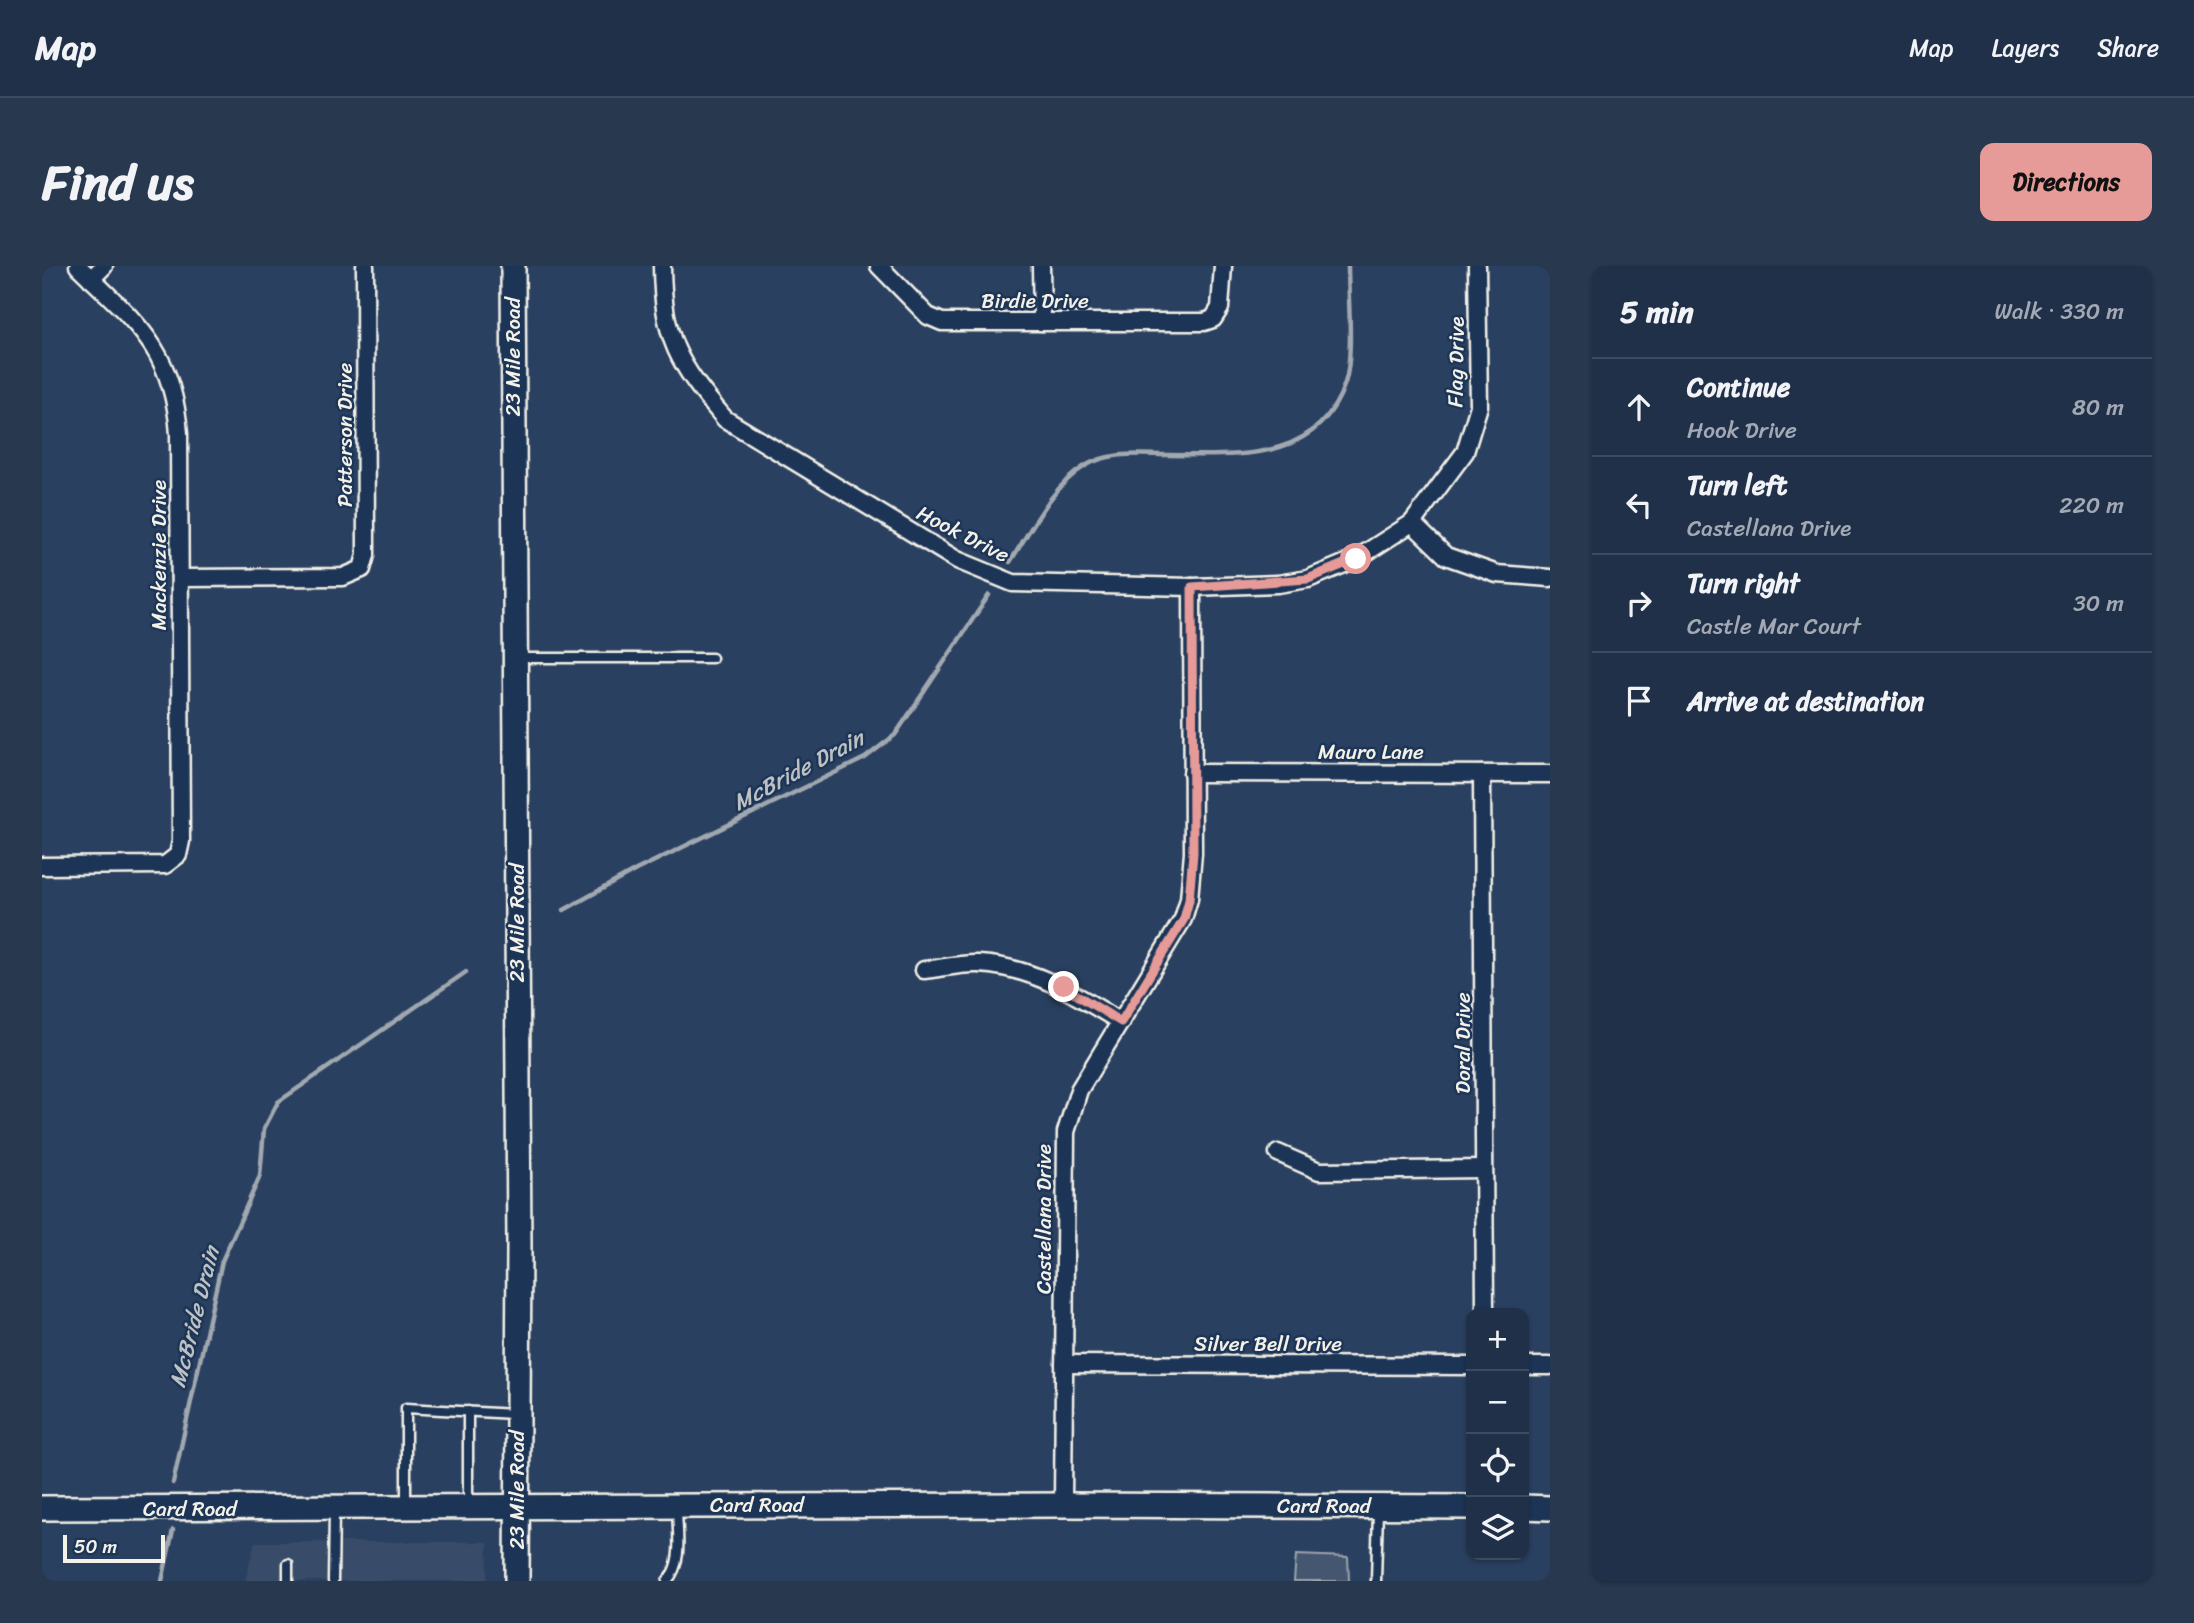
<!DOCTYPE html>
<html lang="en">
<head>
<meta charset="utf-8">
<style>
  body { margin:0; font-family:Sriracha,sans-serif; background:#28384f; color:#f1f3f6 }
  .controls { position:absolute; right:21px; bottom:21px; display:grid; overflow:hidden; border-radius:14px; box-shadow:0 2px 5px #0004 }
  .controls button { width:63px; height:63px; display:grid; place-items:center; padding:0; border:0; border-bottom:2px solid #3d4b60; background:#203048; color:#f1f3f6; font:35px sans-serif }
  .scale { position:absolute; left:21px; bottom:18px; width:102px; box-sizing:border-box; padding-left:7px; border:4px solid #f4f1e8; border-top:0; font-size:19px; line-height:24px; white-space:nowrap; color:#f4f1e8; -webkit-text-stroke:5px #1d3557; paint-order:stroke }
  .stop { position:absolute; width:21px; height:21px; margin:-16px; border:5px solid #e69b98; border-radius:50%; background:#fff }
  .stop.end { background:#e69b98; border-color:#fff; box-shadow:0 2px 7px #0008 }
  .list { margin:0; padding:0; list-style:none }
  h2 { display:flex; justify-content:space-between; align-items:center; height:91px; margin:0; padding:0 28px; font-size:30px }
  h2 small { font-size:23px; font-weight:400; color:#a2a9b4 }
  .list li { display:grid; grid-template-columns:46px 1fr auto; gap:21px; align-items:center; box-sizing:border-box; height:98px; padding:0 28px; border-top:2px solid #3d4b60 }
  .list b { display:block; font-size:26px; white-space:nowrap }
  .list p { margin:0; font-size:23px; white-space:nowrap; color:#a2a9b4 }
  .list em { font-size:23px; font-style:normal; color:#a2a9b4 }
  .icon { flex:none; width:38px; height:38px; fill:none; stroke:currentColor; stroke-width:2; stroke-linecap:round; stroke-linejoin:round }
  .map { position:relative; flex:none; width:1508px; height:1315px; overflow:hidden; border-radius:14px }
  header { display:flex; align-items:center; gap:42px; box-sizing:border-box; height:98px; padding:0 35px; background:#203048; border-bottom:2px solid #3d4b60 }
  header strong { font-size:33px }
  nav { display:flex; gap:38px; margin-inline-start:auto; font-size:24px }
  .intro { display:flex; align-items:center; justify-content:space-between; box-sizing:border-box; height:168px; padding:0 42px }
  h1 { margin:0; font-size:49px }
  .button { padding:18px 32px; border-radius:14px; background:#e69b98; color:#111; font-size:24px; font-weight:700 }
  main { display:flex; gap:42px; padding:0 42px }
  aside { flex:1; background:#203048; border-radius:14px; box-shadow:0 2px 5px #0004 }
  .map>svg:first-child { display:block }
  .built { fill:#374c69 }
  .green { fill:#445771; stroke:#9ca4ac; stroke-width:2 }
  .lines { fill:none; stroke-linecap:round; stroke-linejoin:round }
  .stream { stroke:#a1a8b0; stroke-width:4.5 }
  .lane-casing { stroke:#f4f1e8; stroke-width:13 }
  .street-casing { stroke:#f4f1e8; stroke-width:21 }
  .secondary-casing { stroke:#f4f1e8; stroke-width:28 }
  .lane { stroke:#1d3557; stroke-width:8 }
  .street { stroke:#1d3557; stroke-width:16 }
  .secondary { stroke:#1d3557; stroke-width:23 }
  .route { stroke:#e69b98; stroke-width:9 }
  .labels { text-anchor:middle; stroke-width:5; stroke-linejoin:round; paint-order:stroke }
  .street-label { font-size:21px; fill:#f4f1e8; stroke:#1d3557 }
  .water-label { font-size:23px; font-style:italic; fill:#bdc1c2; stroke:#1d3557 }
</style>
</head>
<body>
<header>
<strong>Map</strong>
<nav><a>Map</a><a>Layers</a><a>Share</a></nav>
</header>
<div class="intro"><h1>Find us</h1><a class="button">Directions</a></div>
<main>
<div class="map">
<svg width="1508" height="1315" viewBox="0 0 1508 1315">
  <rect width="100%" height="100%" fill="#2a4060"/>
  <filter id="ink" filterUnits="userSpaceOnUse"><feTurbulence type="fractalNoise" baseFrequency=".0143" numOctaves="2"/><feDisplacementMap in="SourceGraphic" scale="14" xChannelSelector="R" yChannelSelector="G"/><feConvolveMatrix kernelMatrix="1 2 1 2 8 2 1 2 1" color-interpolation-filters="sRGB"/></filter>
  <g filter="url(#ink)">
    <polygon class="built" points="213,1276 446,1276 445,1315 203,1315"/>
    <polygon class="green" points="1254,1289 1306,1291 1307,1315 1252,1315"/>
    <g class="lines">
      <g class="stream">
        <path d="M968 296C989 264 1010 220 1043 200 1067 185 1099 189 1126 189 1193 189 1276 198 1303 117 1312 90 1306 31 1306 0"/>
        <polyline points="522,644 594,604 823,492 853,469 947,329"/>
        <polyline points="131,1217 180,995 218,910 222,863 236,836 424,706"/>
        <polyline points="120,1315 131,1264"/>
      </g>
      <g class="lane-casing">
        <g id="lane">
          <polyline points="476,392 670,392"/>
          <polyline points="364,1238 364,1142 472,1148"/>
          <polyline points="426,1240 426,1145"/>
          <polyline points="246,1315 246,1298"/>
          <polyline points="291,1315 292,1245"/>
          <path d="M625 1315C642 1297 635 1265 635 1242"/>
          <polyline points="1334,1315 1336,1244"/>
        </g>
      </g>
      <g class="street-casing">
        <g id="street">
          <path d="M620 0C621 73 636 98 683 153L915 294 971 317 1150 321 1236 318 1266 313 1314 293 1370 257 1423 186 1437 140 1435 0"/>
          <polyline points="837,0 886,50 900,56 1162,56 1171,53 1178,42 1181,0"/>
          <polyline points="999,0 1000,56"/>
          <polyline points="49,13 62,0"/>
          <polyline points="1370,257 1404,290 1455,308 1508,312"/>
          <polyline points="138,312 301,311 320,303 324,289 323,0"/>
          <polyline points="1150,507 1508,508"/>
          <polyline points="1440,508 1443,1047"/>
          <path d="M0 600 123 599 136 589 139 575 137 168C131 82 93 56 36 0"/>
          <path d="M882 704C900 702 920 697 937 698 991 701 1035 729 1079 756"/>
          <polyline points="1236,887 1277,905 1442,903"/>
          <polyline points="1022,1098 1429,1100"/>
          <polyline points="1482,1100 1508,1100"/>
          <polyline points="1021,1239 1024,866 1037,824 1141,653 1147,633 1151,587 1150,321"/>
        </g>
      </g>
      <g class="secondary-casing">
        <g id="secondary">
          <polyline points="471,0 477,982 475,1315"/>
          <polyline points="1482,1241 1508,1242"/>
          <polyline points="0,1242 1021,1239 1429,1241"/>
        </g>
      </g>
      <use href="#lane" class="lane"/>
      <use href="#street" class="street"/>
      <use href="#secondary" class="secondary"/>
    </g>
  </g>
  <g class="lines" filter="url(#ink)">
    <polyline class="route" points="1022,721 1079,756 1142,653 1147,634 1151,587 1150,321 1266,313 1314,293"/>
  </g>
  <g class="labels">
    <g class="street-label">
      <text x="993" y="42">Birdie Drive</text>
      <text transform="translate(471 91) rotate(-90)" y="7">23 Mile Road</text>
      <text transform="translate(1414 96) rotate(-89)" y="7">Flag Drive</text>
      <text transform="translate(303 169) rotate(-90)" y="7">Patterson Drive</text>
      <text transform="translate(921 268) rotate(27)" y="7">Hook Drive</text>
      <text transform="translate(117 289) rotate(-90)" y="7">Mackenzie Drive</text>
      <text x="1329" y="493">Mauro Lane</text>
      <text transform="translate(475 657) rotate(-90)" y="7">23 Mile Road</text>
      <text transform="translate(1421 777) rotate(-90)" y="7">Doral Drive</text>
      <text transform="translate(1002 953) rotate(-90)" y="7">Castellana Drive</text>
      <text x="1226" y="1085">Silver Bell Drive</text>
      <text transform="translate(475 1224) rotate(-90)" y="7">23 Mile Road</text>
      <text x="715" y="1246">Card Road</text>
      <text x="1282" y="1247">Card Road</text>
      <text x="148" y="1250">Card Road</text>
    </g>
    <g class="water-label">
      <text transform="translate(756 504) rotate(-28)" y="8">McBride Drain</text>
      <text transform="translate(152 1051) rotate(-76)" y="8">McBride Drain</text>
    </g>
  </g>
</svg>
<div class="controls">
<button>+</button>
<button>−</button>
<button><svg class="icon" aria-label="locate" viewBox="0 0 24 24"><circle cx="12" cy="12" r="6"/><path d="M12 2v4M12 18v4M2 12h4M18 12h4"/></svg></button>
<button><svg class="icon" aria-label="layers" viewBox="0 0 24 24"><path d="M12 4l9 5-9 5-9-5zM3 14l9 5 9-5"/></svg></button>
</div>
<div class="scale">50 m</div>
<div class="stop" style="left:1314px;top:293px"></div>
<div class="stop end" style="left:1022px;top:721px"></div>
</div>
<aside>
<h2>5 min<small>Walk · 330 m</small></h2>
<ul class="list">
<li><svg class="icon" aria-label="ahead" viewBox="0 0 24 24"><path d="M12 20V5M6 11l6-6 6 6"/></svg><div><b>Continue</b><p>Hook Drive</p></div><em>80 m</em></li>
<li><svg class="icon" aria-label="left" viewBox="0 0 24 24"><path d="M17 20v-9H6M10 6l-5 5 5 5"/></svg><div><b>Turn left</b><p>Castellana Drive</p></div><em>220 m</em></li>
<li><svg class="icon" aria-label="right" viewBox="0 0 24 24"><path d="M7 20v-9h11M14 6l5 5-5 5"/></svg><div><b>Turn right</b><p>Castle Mar Court</p></div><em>30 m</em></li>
<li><svg class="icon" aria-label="arrive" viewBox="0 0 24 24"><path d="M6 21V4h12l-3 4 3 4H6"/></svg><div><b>Arrive at destination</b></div></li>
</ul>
</aside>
</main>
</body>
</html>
